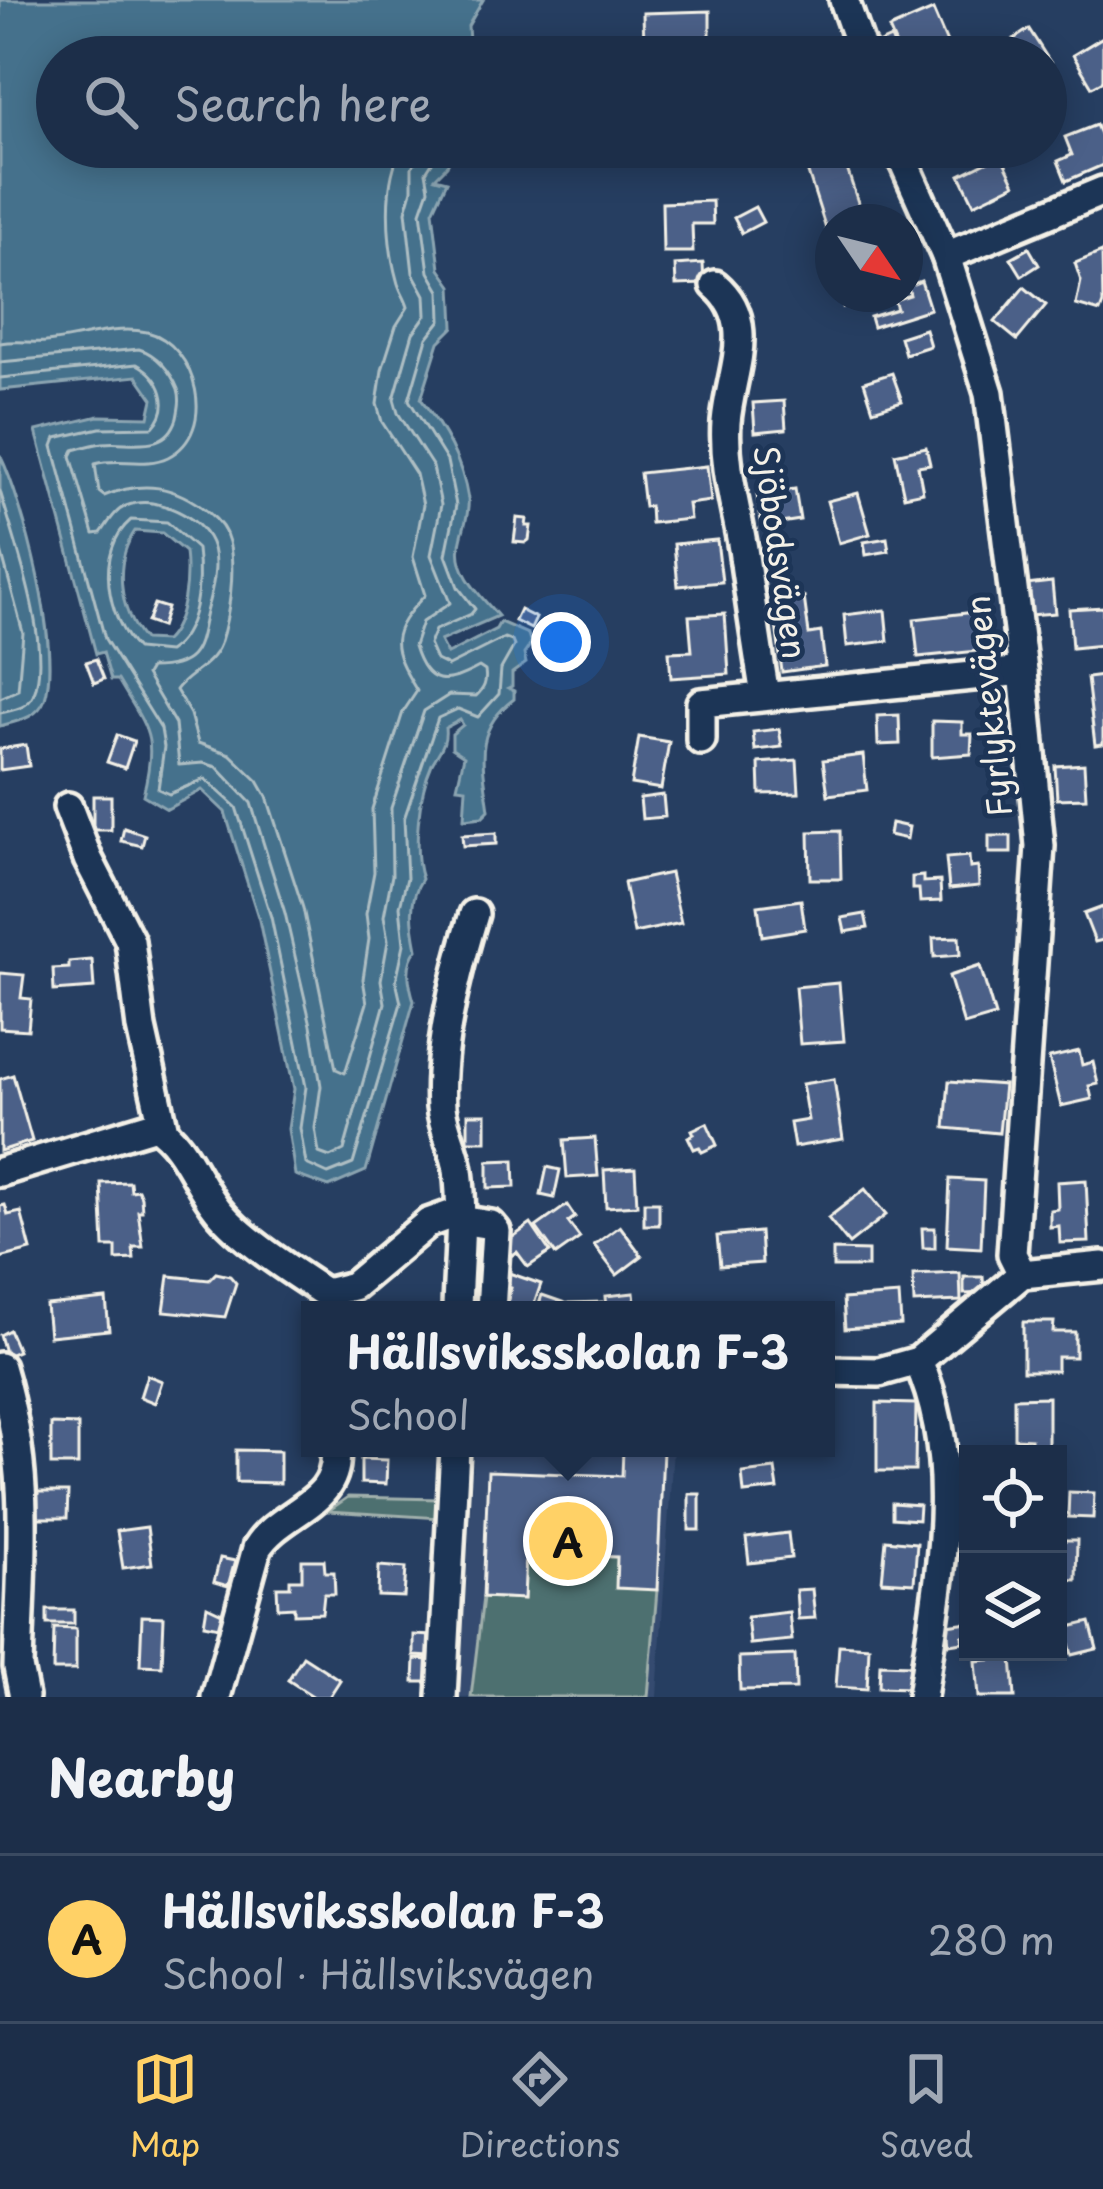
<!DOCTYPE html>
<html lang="en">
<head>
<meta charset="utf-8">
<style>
  body { margin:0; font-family:"Playpen Sans",sans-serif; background:#293a53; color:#f1f3f6 }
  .controls { position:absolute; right:36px; bottom:36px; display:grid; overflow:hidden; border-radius:0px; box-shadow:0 6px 30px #0003 }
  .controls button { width:108px; height:108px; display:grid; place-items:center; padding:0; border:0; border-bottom:3px solid #3a4a61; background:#1c2e49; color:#f1f3f6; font:60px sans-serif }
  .compass { position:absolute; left:815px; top:204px; width:108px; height:108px; border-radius:50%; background:#1c2e49; box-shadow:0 6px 30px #0003; rotate:125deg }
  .you { position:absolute; left:561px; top:642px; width:42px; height:42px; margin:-30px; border:9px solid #fff; border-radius:50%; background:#1a73e8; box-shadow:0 0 0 18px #1a73e833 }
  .badge { display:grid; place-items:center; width:78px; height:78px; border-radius:50%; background:#ffd166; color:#111; font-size:39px; font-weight:700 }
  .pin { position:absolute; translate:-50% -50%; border:6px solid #fff; box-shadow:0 3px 12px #0006 }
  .popup { position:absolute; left:301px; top:1301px; width:534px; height:156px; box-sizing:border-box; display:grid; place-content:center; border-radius:0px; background:#1c2e49; filter:drop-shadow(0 3px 9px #0005); font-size:39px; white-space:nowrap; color:#a0a8b4 }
  .popup b { font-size:45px; color:#f1f3f6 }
  .popup::after { content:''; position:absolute; left:50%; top:100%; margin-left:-24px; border:24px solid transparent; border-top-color:#1c2e49 }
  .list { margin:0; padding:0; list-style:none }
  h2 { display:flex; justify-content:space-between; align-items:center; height:156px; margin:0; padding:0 48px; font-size:51px }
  h2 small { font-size:39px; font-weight:400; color:#a0a8b4 }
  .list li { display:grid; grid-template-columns:78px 1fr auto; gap:36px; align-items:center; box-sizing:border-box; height:168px; padding:0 48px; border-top:3px solid #3a4a61 }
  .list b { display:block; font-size:45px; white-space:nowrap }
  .list p { margin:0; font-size:39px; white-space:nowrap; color:#a0a8b4 }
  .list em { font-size:39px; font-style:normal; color:#a0a8b4 }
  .icon { flex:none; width:66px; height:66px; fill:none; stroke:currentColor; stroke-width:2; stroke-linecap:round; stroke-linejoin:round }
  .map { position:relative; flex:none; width:1103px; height:1697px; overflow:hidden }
  .search { position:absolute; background:#1c2e49; box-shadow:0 6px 30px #0003; left:36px; right:36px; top:36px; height:132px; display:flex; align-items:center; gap:30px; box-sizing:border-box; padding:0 42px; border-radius:66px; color:#a0a8b4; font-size:45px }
  .sheet { height:324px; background:#1c2e49 }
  nav { display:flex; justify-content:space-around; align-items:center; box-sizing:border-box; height:168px; border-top:3px solid #3a4a61; background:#1c2e49; font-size:33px; color:#a0a8b4 }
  nav a { display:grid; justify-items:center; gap:6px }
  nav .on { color:#ffd166 }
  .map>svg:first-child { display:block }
  .built { fill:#354b6f }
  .green { fill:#4e6f70; stroke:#a1b0ac; stroke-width:3 }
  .water { fill:#45718c; stroke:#8ba4b1; stroke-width:3; fill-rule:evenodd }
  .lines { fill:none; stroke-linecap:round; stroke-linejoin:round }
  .shore { stroke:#aebec3; stroke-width:3 }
  .building { fill:#4c6188; stroke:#f4f1e8; stroke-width:3 }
  .minor-casing { stroke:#f4f1e8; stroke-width:36 }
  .minor { stroke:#1d3557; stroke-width:27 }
  .labels { text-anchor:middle; stroke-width:10; stroke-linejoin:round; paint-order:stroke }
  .street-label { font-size:33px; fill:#f4f1e8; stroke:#1d3557 }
</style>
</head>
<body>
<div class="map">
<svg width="1103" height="1697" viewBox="0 0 1103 1697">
  <rect width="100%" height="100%" fill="#263e61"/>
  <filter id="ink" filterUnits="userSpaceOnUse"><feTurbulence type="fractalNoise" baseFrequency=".00833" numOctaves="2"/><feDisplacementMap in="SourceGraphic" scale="24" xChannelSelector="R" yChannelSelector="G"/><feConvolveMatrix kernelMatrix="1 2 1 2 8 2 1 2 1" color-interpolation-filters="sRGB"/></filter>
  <g filter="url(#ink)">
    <polygon class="built" points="474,1448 673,1448 657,1697 460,1697"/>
    <g class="green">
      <polygon points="348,1497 440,1499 440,1518 328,1511"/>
      <polygon points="526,1553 617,1557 657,1590 648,1697 471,1697 483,1597 524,1599"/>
    </g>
    <g class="water">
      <path d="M0 0H483L468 26 470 57H57V147H454L447 166 435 178 447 181 433 211 440 269 452 286 454 327 439 342 421 399C444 430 462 460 468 499 470 515 462 530 460 545 455 573 482 597 498 616L440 641 447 654 496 629 500 622 528 634 531 644 524 654 526 663 512 673V686L508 688 514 691V699C472 730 483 764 489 810L482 817 464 819 466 788 457 787 464 756 452 748V734L463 725 460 720 445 728C447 744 439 751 432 764 419 793 412 850 422 879 408 900 412 924 417 949 404 964 409 984 414 1001L366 1171 329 1187 295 1175 288 1129 294 1089 259 920 225 812 202 790 167 809 143 795C158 735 148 731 118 680H111L103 652 96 654 36 431 99 416 149 417 153 399 137 376 0 390ZM135 531 162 533 185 552C188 578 185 622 165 641L144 640C119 611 113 563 135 531Z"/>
      <path d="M0 455C24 504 61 647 45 699 38 718 18 721 0 726Z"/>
    </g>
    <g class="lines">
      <g class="shore">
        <path d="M0 343C15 340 31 343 46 342 79 339 113 325 147 332 197 344 219 432 168 457 145 468 118 457 95 464L99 492 104 496C143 480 175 485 208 512 218 520 226 529 229 542 236 570 229 617 220 644 212 666 187 674 176 690L190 714 198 743 230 754 258 781 267 797 303 908 336 1069 345 1073 367 1003 363 979 369 939 366 914 374 872 372 809 403 712 417 691C389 645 388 634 425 595L413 557 423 505 416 474 382 422 377 404 382 370 396 326 408 307C405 297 399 290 397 280 387 244 382 179 403 147"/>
        <path d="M0 362 139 349C157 354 171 372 178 389 181 399 179 408 177 418 166 454 131 440 103 443 93 444 84 447 74 450L71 456 94 534 101 533C108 524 114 511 126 506 153 495 193 513 208 537 220 556 214 582 209 601 197 640 206 668 150 668L146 675 175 724 179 765 203 763 217 767 251 803 285 913 311 1025 321 1086 315 1128 319 1153 330 1157 344 1150 385 1003 381 980 388 941 384 916 392 875 391 808 424 711 449 695 476 696C484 689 487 682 485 671L479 667C446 685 427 688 414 646L422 622 450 603 431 555 441 505 433 467 398 413 394 399 413 333 426 315 425 295 413 273 406 211 412 190V167L425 147"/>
        <path d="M0 378 137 364C161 377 173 406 153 427L100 428 56 438 53 446 105 639 161 729 164 747 158 789 169 794 205 779 236 807 271 917 306 1087 300 1128 306 1164 328 1174 353 1164 401 1003 396 981 404 944 400 906 407 878 404 819 438 718 458 709 478 717 499 694 501 669 514 646 512 641 504 638 448 666 436 660 429 644 435 630 471 614 475 609 458 587 446 555 456 505 447 461 409 400 427 338 441 320 440 291 429 272 421 212 429 189 426 172 442 147"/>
        <path d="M0 491C14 539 54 650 33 696 27 709 12 710 0 713"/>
        <path d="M131 520 167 522 197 549C201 582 198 633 168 652L137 649C107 618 94 551 131 520Z"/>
        <polyline points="0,547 23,633 18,690 0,698"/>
      </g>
    </g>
    <g class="building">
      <polygon points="933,10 947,43 914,57 901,57 889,29"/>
      <polygon points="710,11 710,46 705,46 705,55 665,56 664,44 644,45 643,13"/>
      <polygon points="1029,29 1064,84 1046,96 1046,57 1006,57 1000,48"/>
      <polygon points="1103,37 1103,81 1092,87 1073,55"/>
      <polygon points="891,38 899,57 878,57 873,46"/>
      <polygon points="1096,125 1103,141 1103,165 1066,181 1058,161 1072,155 1065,137"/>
      <polygon points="832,147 840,147 863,218 833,222 833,227 826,229 803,157"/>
      <polygon points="1001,155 1015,184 974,204 960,175"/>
      <polygon points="712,201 713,224 692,224 693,252 663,252 662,203"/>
      <polygon points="755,207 763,222 742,233 734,218"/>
      <polygon points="1029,248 1039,265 1022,276 1011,258"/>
      <polygon points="1102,252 1103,304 1100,312 1076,305 1081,281 1075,263"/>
      <polygon points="703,263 704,284 676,285 675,265"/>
      <polygon points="921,281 930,309 873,327 870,317 897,309 894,300 910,295 908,286"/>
      <polygon points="1024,287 1046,305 1017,340 995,322"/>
      <polygon points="839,294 882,294 843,307"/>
      <polygon points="925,329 930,346 905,354 900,337"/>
      <polygon points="892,373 902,401 873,410 864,382"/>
      <polygon points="784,401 786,429 755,432 753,403"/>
      <polygon points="926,447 930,464 918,466 923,492 904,496 895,454"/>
      <polygon points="707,466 711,501 688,504 690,519 651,523 650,506 644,507 640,473"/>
      <polygon points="795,489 800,520 762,526 757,495"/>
      <polygon points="858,493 870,534 839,543 827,501"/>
      <polygon points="517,518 527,519 526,526 531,526 529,540 525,543 514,542"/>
      <polygon points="887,538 889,551 866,555 864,542"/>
      <polygon points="717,540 722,582 678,586 674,544"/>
      <polygon points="1052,582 1055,613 1029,615 1026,585"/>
      <polygon points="804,597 809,634 821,632 825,666 782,672 773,601"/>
      <polygon points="154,604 167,608 161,627 147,622"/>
      <polygon points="1103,607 1103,645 1072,648 1069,609"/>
      <polygon points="520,610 536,618 531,629 515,621"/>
      <polygon points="885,610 888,641 847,646 844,615"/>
      <polygon points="984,611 988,650 918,657 914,619"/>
      <polygon points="725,614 729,674 671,678 669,652 692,651 689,616"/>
      <polygon points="96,659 104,679 94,683 86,662"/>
      <polygon points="1103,676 1103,744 1095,745 1087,678"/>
      <polygon points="899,715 900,744 878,745 877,716"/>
      <polygon points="932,721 962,722 962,734 972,734 971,754 932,757"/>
      <polygon points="779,729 782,747 755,750 753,732"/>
      <polygon points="117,735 134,741 125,768 107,762"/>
      <polygon points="639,737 669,742 661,789 631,784"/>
      <polygon points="26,745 29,766 0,770 0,749"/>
      <polygon points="863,755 867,790 828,795 823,760"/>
      <polygon points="797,760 799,793 760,794 759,763"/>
      <polygon points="1084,764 1086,798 1057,799 1055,766"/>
      <polygon points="663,795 665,817 642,819 640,798"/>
      <rect x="93" y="796" width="18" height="34"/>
      <polygon points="891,823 909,827 907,839 889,835"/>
      <polygon points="124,828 145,835 142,846 121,841"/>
      <polygon points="840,831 841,879 810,879 809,832"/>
      <polygon points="496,833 496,844 463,846 462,835"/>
      <rect x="989" y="836" width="22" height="17"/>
      <polygon points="969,856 970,868 978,867 979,886 949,889 946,858"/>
      <polygon points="670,873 681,923 634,933 624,883"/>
      <polygon points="923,876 923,882 940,881 941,901 920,902 919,889 912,889 912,877"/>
      <polygon points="801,900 805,929 762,936 758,906"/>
      <polygon points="1103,907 1103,940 1095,942 1084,914"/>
      <polygon points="865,914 868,928 845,932 842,918"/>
      <polygon points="959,937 960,955 934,957 933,938"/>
      <polygon points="92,960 94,988 54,991 53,969 69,968 69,962"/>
      <polygon points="980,966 995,1016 964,1025 949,976"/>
      <polygon points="0,973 24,975 21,998 31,999 28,1030 0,1028"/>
      <polygon points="839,983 844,1041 800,1044 795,987"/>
      <polygon points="1079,1051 1082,1065 1093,1062 1098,1084 1089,1086 1092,1099 1061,1106 1049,1058"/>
      <polygon points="13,1075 32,1141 0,1151 0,1079"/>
      <polygon points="834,1079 843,1139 794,1147 790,1123 808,1120 802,1084"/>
      <polygon points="949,1081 1004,1085 999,1133 945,1128"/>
      <rect x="468" y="1114" width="18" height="27"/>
      <polygon points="707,1123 717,1145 702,1152 699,1147 694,1149 688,1137 694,1134 692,1130"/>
      <polygon points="595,1138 598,1176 567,1178 564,1140"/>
      <polygon points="514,1160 515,1187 488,1188 488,1161"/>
      <polygon points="547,1167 560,1170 554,1198 541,1195"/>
      <polygon points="635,1168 637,1205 606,1207 604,1170"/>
      <polygon points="950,1179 984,1181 981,1248 947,1246"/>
      <polygon points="1086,1180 1089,1242 1060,1243 1059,1226 1050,1227 1050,1210 1058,1209 1057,1182"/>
      <polygon points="130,1182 131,1191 138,1190 141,1197 142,1211 138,1211 143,1247 133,1247 134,1259 116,1260 116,1247 104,1247 101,1183"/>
      <polygon points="865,1189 886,1215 849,1244 828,1218"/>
      <rect x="644" y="1202" width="15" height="23"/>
      <polygon points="5,1205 8,1215 21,1212 31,1250 0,1258 0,1206"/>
      <polygon points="567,1205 575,1217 568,1222 580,1238 556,1255 536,1227"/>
      <polygon points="531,1224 550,1252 528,1267 517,1252 511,1256 503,1244"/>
      <polygon points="620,1226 642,1256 617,1275 594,1245"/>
      <polygon points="922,1228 935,1228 935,1248 923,1248"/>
      <polygon points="760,1232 762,1263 720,1266 717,1236"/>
      <polygon points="833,1250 868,1251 868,1267 833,1267"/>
      <polygon points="216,1273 230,1276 236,1283 225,1317 164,1311 169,1276 209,1280"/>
      <polygon points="509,1273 541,1284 532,1310 505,1307 511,1288 505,1286"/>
      <polygon points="960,1273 961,1301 914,1303 913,1275"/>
      <polygon points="964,1277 983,1277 984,1293 964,1294"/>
      <polygon points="634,1293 636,1310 607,1310 606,1296"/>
      <polygon points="542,1295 568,1304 566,1310 537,1310"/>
      <polygon points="899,1295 901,1325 845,1329 843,1299"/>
      <polygon points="106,1299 109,1330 49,1336 46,1305"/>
      <polygon points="714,1301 766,1303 766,1310 714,1310"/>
      <polygon points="602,1302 602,1310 569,1310 569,1303"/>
      <polygon points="1023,1322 1054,1322 1053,1332 1075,1332 1075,1357 1057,1357 1057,1371 1023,1371"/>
      <polygon points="9,1330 18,1351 6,1356 0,1335"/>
      <polygon points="147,1375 162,1381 155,1403 140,1397"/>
      <polygon points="1048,1397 1048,1446 1031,1447 1031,1439 1014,1438 1014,1398"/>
      <polygon points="877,1403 916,1404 915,1471 877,1471"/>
      <polygon points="51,1424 78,1425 78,1465 51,1465"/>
      <polygon points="623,1449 663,1450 657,1590 616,1588 617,1557 526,1553 524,1599 483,1597 488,1471 622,1476"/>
      <polygon points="236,1450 280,1451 280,1483 236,1482"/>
      <polygon points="361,1459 387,1460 386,1484 361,1483"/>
      <polygon points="775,1469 778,1489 744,1493 742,1473"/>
      <polygon points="37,1492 68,1492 67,1518 37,1518"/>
      <polygon points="1069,1492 1094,1493 1093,1518 1068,1517"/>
      <rect x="689" y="1494" width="11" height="36"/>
      <polygon points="892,1503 919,1505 918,1520 892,1518"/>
      <polygon points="147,1527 152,1564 123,1568 117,1531"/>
      <polygon points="788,1533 791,1558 749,1563 746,1538"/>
      <polygon points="886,1540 917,1543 914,1583 882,1581"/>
      <polygon points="1058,1540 1077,1540 1076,1580 1058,1579"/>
      <polygon points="220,1558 235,1561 228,1586 214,1582"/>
      <polygon points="302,1560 324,1560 325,1572 334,1572 335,1594 324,1594 322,1613 294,1614 294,1607 278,1608 277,1587 290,1587 290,1580 302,1580"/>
      <polygon points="379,1566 406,1568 404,1597 378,1596"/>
      <polygon points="812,1589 815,1618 798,1619 796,1590"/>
      <polygon points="207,1606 226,1615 224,1628 204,1624"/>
      <rect x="47" y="1610" width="27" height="14"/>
      <polygon points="789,1612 792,1640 750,1644 747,1617"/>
      <polygon points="142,1616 164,1617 162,1666 140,1665"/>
      <polygon points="968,1622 968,1635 962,1636 963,1642 949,1644 947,1625"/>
      <polygon points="1090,1622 1097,1649 1072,1655 1065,1628"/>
      <polygon points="54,1628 76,1629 76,1670 53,1670"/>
      <polygon points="414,1635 432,1636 431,1657 414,1656"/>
      <polygon points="839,1645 869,1647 867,1689 836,1687"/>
      <polygon points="795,1655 796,1689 740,1690 739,1657"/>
      <polygon points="303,1656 340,1680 329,1697 314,1697 288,1680"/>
      <polygon points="1012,1658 1015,1697 979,1697 976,1661"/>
      <polygon points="415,1659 431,1660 431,1682 414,1682"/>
      <polygon points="880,1664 911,1665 911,1688 879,1687"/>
    </g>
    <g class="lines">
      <g class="minor-casing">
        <g id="minor">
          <polyline points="844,0 864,57"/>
          <polyline points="897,147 946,256 989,393 1023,671 1040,846 1012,1254 1022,1274"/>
          <polyline points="946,256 1103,191"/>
          <path d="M715 285C759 322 730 373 726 422 723 466 736 506 743 549 750 598 757 647 765 695"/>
          <polyline points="701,740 701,703 1023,671"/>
          <polyline points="68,807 88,859 130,941 141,1028 164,1131"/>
          <path d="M0 1172 155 1125C186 1145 195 1182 218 1210 242 1240 292 1271 325 1293L353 1286 428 1223 459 1212"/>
          <polyline points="460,1220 491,1225 496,1231 491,1310"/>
          <path d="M457 1310C458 1264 464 1216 458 1170 455 1149 443 1128 441 1107 437 1049 457 970 474 914"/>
          <path d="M918 1361C966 1468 937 1586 922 1697"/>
          <path d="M0 1367C32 1475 21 1558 18 1667L24 1697"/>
          <polyline points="826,1371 879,1372 918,1361 1022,1274 1103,1266"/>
          <path d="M216 1697 257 1548C281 1509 342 1505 335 1448"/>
          <polyline points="442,1697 455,1448"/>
        </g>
      </g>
      <use href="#minor" class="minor"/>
    </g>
  </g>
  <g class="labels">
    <g class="street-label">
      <text transform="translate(780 552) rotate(82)" y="12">Sjöbodsvägen</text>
      <text transform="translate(989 706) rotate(-96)" y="12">Fyrlyktevägen</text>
    </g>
  </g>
</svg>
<div class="controls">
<button><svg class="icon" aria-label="locate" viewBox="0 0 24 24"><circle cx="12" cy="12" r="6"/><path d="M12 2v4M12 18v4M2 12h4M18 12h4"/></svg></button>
<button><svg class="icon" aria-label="layers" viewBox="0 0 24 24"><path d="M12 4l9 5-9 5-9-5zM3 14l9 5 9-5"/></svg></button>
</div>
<svg class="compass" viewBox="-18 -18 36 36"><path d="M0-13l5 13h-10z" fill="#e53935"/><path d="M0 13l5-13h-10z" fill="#a0a8b4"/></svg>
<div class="you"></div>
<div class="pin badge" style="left:568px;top:1541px">A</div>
<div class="popup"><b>Hällsviksskolan F-3</b>School</div>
<div class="search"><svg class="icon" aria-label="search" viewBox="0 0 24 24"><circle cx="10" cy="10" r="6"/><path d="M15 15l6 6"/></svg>Search here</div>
</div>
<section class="sheet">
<h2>Nearby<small></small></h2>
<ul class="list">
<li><span class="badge">A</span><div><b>Hällsviksskolan F-3</b><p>School · Hällsviksvägen</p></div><em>280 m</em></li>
</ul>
</section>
<nav>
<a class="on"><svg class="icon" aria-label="map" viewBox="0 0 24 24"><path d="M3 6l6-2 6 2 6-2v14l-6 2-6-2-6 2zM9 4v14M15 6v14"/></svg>Map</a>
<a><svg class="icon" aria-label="directions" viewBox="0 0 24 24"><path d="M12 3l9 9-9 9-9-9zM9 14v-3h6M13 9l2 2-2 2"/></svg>Directions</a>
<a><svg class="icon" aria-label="saved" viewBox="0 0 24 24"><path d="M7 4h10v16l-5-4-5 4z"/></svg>Saved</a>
</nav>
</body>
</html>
